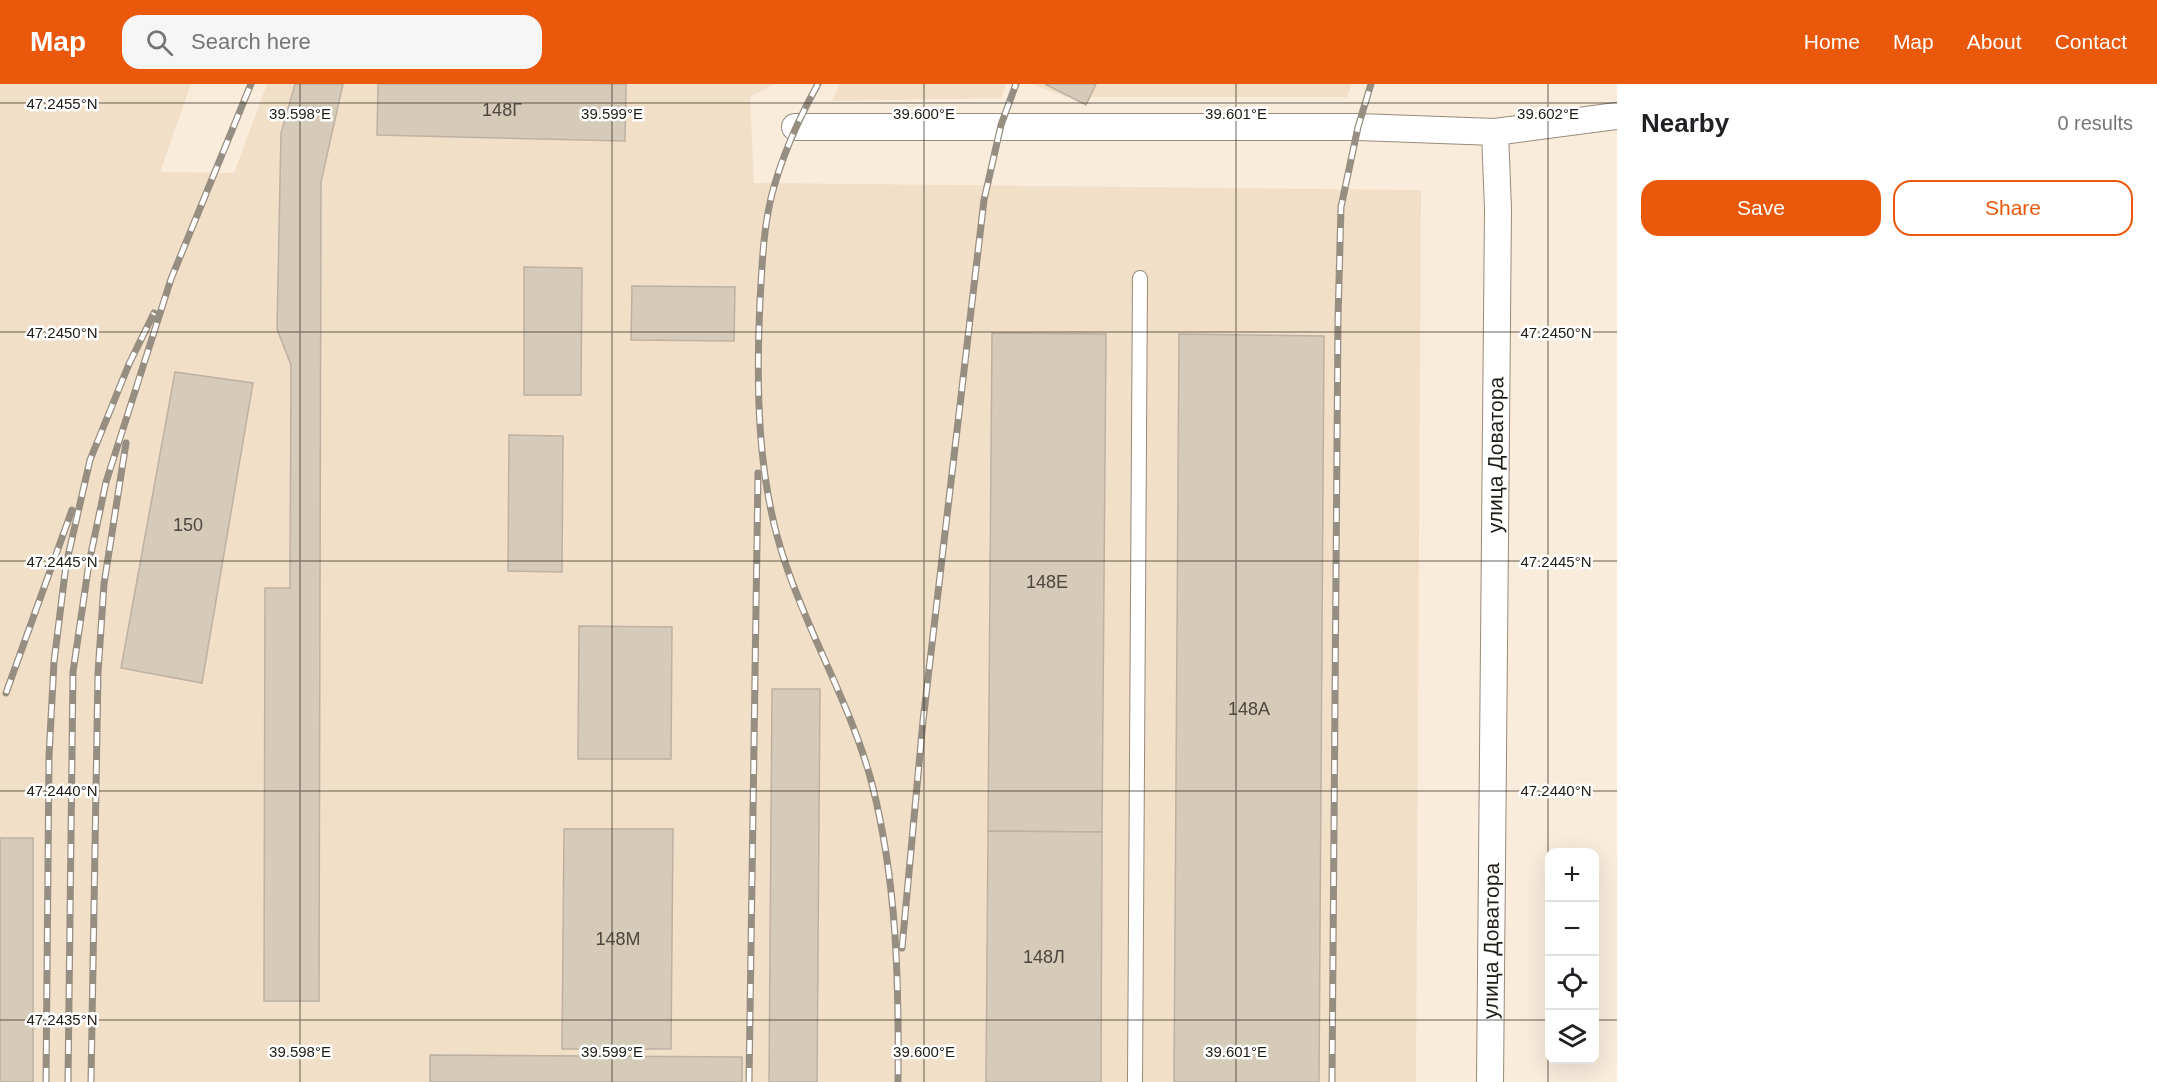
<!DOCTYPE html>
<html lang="en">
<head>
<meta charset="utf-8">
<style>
  body { margin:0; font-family:Helvetica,sans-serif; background:#f6f6f6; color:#202124 }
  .controls { position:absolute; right:18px; bottom:18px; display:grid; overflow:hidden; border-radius:12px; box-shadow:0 6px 24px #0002 }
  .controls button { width:54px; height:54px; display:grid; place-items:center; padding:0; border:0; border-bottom:2px solid #e0e0e0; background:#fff; color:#202124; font:30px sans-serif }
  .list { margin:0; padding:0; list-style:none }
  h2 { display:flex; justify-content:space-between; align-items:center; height:78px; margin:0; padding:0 24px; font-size:26px }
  h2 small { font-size:20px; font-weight:400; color:#757577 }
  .actions { display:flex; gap:12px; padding:18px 24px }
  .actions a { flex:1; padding:14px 0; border:2px solid #ea580c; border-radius:18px; text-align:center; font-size:21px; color:#ea580c }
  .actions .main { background:#ea580c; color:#fff }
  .icon { flex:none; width:33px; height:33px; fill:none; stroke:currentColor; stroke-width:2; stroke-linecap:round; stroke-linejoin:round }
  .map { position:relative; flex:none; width:1617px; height:998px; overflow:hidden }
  header { display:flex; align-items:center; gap:36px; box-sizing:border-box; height:84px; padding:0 30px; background:#ea580c; color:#fff }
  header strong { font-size:28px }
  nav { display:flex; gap:33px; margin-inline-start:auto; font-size:21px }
  .search { width:420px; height:54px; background:#f6f6f6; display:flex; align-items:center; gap:15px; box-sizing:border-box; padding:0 21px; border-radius:18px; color:#757577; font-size:22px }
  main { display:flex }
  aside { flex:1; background:#fff }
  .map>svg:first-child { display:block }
  .built { fill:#f1dfc8 }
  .building { fill:#d6cab9; stroke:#bdb1a1; stroke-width:1.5 }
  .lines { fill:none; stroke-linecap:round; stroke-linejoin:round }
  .lane-casing { stroke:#978b7c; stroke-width:16 }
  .street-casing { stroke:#978b7c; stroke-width:28 }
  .lane { stroke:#fff; stroke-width:14 }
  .street { stroke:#fff; stroke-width:26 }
  .rail-casing { stroke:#978e82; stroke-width:7 }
  .rail { stroke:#fff; stroke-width:4.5; stroke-dasharray:14; stroke-linecap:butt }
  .ticks { fill:none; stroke:#1f1b15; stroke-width:1.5; stroke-opacity:0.45 }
  .labels { text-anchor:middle; stroke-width:5; stroke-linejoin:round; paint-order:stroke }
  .number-label { font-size:18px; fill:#4d473e }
  .street-label { font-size:21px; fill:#1f1b15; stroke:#fff }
  .ticks-label { font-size:15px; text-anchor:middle; fill:#1f1b15; stroke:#fff; stroke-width:5; stroke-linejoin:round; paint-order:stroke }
</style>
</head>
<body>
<header>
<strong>Map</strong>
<div class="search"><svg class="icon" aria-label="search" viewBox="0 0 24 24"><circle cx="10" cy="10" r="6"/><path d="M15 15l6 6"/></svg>Search here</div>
<nav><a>Home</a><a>Map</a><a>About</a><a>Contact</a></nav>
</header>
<main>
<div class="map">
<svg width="1617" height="998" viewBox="0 0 1617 998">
  <rect width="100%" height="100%" fill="#f9ecdb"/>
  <g class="built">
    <polygon points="0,0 191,0 160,88 234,89 267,0 775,0 750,13 754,99 1421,106 1416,998 0,998"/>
    <polygon points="840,0 1006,0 1001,14 832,17"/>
    <polygon points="1031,0 1352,0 1347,13 1066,13"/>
  </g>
  <g class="building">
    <polygon points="295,0 343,0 321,98 319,917 264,917 265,504 290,504 291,281 277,245 281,49"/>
    <polygon points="378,0 626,0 625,57 377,51"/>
    <polygon points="1045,0 1096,0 1086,21"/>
    <polygon points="524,183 582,184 581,311 524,311"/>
    <polygon points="632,202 735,203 734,257 631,256"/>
    <polygon points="992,249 1106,250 1102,748 988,747"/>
    <polygon points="1179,250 1324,252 1319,998 1174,998"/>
    <polygon points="175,288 253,299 202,599 121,584"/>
    <polygon points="509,351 563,352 562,488 508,487"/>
    <polygon points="579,542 672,543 671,675 578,675"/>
    <polygon points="772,605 820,605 817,998 769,998"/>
    <polygon points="564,745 673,745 671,965 562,965"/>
    <polygon points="988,747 1102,748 1101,998 986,998"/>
    <rect x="0" y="754" width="33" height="244"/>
    <polygon points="430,971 742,973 742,998 430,998"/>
  </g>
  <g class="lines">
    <g class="lane-casing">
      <polyline id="lane" points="1135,998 1140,194"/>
    </g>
    <g class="street-casing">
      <g id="street">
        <polyline points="795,43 1358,43 1495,48 1617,32"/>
        <path id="s1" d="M1490 998 1498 125 1495 48"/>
      </g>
    </g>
    <use href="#lane" class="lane"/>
    <use href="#street" class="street"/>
    <g class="rail-casing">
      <g id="rail">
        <path d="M818 0C798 36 781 74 771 114 763 148 762 183 760 217 756 303 757 396 785 478 810 554 852 623 872 700 897 798 899 898 898 998"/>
        <polyline points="6,609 72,426"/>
        <polyline points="902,864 923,637 984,116 1001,41 1016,0"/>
        <polyline points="46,998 49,672 54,578 66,481 90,376 129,280 154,229"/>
        <polyline points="68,998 73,588 89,479 106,398 171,195 251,0"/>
        <polyline points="91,998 98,589 104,500 126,359"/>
        <polyline points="749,998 758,389"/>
        <polyline points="1332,998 1338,235 1341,123 1358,43 1371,0"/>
      </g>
    </g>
    <use href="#rail" class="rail"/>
  </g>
  <path class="ticks" d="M300 0V998M612 0V998M924 0V998M1236 0V998M1548 0V998M0 19H1617M0 248H1617M0 477H1617M0 707H1617M0 936H1550M1594 936H1617"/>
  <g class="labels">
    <g class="number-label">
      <text x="502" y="32">148Г</text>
      <text x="188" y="447">150</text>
      <text x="1047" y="504">148Е</text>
      <text x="1249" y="631">148А</text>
      <text x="618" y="861">148М</text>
      <text x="1044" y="879">148Л</text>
    </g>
    <g class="street-label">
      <text dy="7" stroke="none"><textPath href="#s1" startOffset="627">улица Доватора</textPath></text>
      <text dy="7" stroke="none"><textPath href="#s1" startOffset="141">улица Доватора</textPath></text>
    </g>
  </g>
  <g class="ticks-label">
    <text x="62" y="25">47.2455°N</text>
    <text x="300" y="35">39.598°E</text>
    <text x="612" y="35">39.599°E</text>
    <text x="924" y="35">39.600°E</text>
    <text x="1236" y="35">39.601°E</text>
    <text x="1548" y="35">39.602°E</text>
    <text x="62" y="254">47.2450°N</text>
    <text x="1556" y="254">47.2450°N</text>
    <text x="62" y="483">47.2445°N</text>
    <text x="1556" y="483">47.2445°N</text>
    <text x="62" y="712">47.2440°N</text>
    <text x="1556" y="712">47.2440°N</text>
    <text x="62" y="941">47.2435°N</text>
    <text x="300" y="973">39.598°E</text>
    <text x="612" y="973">39.599°E</text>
    <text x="924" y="973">39.600°E</text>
    <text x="1236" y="973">39.601°E</text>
  </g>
</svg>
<div class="controls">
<button>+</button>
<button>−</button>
<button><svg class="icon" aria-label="locate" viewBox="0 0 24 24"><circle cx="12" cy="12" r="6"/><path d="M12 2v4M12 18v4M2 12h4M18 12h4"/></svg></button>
<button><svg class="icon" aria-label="layers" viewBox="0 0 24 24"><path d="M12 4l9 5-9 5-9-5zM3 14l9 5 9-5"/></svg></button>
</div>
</div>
<aside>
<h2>Nearby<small>0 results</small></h2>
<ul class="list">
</ul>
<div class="actions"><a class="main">Save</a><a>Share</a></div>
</aside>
</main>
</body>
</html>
